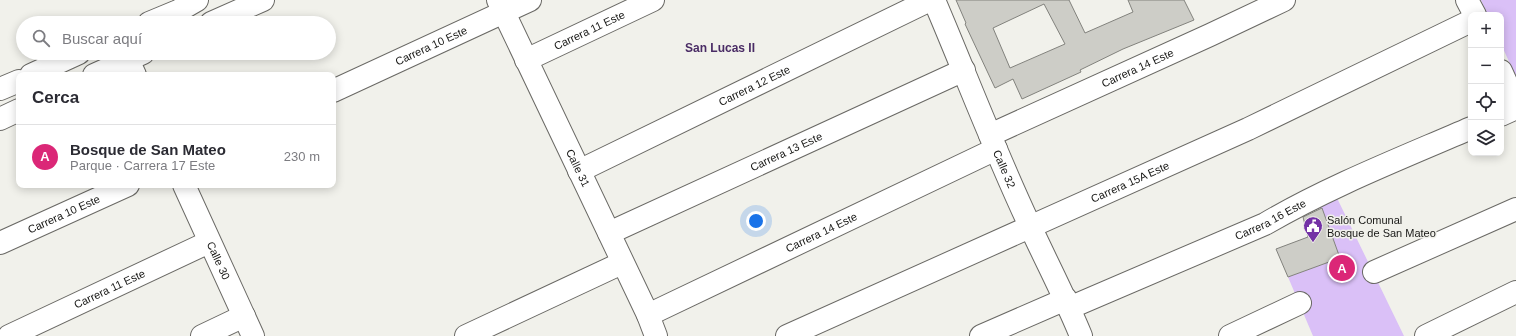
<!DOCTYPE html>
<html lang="es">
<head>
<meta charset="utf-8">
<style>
  body { margin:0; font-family:Helvetica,sans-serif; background:#f7f7f7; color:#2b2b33 }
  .controls { position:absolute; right:12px; top:12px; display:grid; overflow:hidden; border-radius:8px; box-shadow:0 2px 10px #0003 }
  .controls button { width:36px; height:36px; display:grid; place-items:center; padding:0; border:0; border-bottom:1px solid #e1e1e2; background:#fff; color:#2b2b33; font:20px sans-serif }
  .you { position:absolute; left:756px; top:221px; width:14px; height:14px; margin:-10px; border:3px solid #fff; border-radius:50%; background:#1a73e8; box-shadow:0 0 0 6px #1a73e833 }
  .badge { display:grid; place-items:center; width:26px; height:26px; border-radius:50%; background:#db2777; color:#fff; font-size:13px; font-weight:700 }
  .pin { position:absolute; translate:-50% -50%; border:2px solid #fff; box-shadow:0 1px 4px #0006 }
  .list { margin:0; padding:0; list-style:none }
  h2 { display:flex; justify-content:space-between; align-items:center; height:52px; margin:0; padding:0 16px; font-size:17px }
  h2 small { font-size:13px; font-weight:400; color:#7c7c81 }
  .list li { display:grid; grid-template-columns:26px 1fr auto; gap:12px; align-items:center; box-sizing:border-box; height:64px; padding:0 16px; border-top:1px solid #e1e1e2 }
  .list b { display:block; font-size:15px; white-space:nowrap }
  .list p { margin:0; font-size:13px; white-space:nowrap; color:#7c7c81 }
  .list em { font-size:13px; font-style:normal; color:#7c7c81 }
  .icon { flex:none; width:22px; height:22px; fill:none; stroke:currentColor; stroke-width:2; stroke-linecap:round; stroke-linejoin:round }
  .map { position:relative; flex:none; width:1516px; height:336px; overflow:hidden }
  .search { position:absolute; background:#fff; box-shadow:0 2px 10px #0003; left:16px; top:16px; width:320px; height:44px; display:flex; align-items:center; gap:10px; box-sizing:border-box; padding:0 14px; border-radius:22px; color:#7c7c81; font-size:15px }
  .panel { position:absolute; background:#fff; box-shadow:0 2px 10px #0003; left:16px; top:72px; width:320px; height:116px; border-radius:8px }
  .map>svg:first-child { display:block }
  .green { fill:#dac0f7 }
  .building { fill:#cdcdc7; stroke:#82827d; fill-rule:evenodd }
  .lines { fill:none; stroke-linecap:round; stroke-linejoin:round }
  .minor-casing { stroke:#6a6965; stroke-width:24 }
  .major-casing { stroke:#6a6965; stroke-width:24 }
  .minor { stroke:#fff; stroke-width:22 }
  .major { stroke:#fff; stroke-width:22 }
  .labels { text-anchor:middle; stroke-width:3; stroke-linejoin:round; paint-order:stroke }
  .street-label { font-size:11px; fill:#181816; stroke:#f1f1eb }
  .poi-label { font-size:11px; fill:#181816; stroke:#f1f1eb; text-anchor:start }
  .neighbourhood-label { font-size:12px; font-weight:bold; fill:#4a2c65; stroke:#f1f1eb }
</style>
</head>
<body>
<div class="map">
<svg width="1516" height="336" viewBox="0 0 1516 336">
  <rect width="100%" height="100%" fill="#f1f1eb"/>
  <g class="green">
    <polygon points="1481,0 1516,0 1516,77 1501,44 1501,15 1487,15"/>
    <polygon points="1337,198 1404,336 1313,336 1288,277 1340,258 1320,204"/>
  </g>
  <g class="building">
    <path d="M956 0H1069L1085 33 1133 12 1128 0H1184L1194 20 1123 49 1080 70 1081 72 1022 99 1013 79 995 88 965 24 966 23ZM1044 4 1065 44 1010 68 993 28Z"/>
    <polygon points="1322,208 1340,258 1288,277 1276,249 1308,237 1303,217"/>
  </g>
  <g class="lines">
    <g class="minor-casing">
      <g id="minor">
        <path id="s1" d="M498 0 648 315 656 336"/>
        <path id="s2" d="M934 0C966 75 995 152 1030 226 1047 263 1066 299 1081 336"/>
        <polyline points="1467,0 1475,15"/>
        <polyline points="125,53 135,75"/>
        <path id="s3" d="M526 60 653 0"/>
        <polyline points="1501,71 1516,104"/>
        <path id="s4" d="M333 91 530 0"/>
        <polyline points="1501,115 1516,108"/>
        <path id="s5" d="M990 135 1210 35 1284 0"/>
        <path id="s6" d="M579 171 930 0"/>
        <path id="s7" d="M184 185 253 336"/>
        <path id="s8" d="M609 233 964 70"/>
        <path id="s9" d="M0 243 128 185"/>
        <polyline points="1374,272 1516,209"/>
        <path id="s10" d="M1069 308 1265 224C1330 186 1402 158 1471 128"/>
        <path id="s11" d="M648 315 996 149"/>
        <path id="s12" d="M9 336 209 242"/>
        <polyline points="202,336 244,316"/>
        <polyline points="466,336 622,263"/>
        <path id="s13" d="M787 336 1248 129 1471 21"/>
        <polyline points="981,336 1066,299"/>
        <polyline points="1230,336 1300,303"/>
        <polyline points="1426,336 1516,292"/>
      </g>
    </g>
    <g class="major-casing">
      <g id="major">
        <polyline points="149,23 178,11 197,0"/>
        <polyline points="211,23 263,0"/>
        <polyline points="31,75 79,53"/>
        <polyline points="94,75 143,53"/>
        <polyline points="0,89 19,81"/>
        <polyline points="0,119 19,110"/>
      </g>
    </g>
    <use href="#minor" class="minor"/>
    <use href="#major" class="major"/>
  </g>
  <defs>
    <g id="civic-pin" transform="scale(1)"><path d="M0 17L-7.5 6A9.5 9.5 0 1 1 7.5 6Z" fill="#7331a6" stroke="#f1f1eb"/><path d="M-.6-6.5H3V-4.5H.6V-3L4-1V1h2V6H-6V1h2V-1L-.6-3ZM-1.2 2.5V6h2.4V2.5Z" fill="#fff"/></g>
  </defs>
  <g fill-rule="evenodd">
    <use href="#civic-pin" x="1313" y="226"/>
  </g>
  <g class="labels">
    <g class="street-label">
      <text dy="4" stroke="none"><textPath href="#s3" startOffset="70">Carrera 11 Este</textPath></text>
      <text dy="4" stroke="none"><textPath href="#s4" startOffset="108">Carrera 10 Este</textPath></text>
      <text dy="4" stroke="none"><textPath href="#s5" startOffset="162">Carrera 14 Este</textPath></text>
      <text dy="4" stroke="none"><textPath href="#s6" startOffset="195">Carrera 12 Este</textPath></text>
      <text dy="4" stroke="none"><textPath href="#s8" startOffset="195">Carrera 13 Este</textPath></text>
      <text dy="4" stroke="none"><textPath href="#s1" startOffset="186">Calle 31</textPath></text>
      <text dy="4" stroke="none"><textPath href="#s2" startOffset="183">Calle 32</textPath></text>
      <text dy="4" stroke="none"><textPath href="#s13" startOffset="376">Carrera 15A Este</textPath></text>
      <text dy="4" stroke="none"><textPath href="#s9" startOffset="70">Carrera 10 Este</textPath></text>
      <text dy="4" stroke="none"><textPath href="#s10" startOffset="220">Carrera 16 Este</textPath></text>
      <text dy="4" stroke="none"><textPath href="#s11" startOffset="192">Carrera 14 Este</textPath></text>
      <text dy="4" stroke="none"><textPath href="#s7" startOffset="83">Calle 30</textPath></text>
      <text dy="4" stroke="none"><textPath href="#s12" startOffset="111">Carrera 11 Este</textPath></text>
    </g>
    <g class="poi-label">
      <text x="1327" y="224">Salón Comunal<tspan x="1327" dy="13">Bosque de San Mateo</tspan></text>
    </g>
    <g class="neighbourhood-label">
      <text x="720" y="52">San Lucas II</text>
    </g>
  </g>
</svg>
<div class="controls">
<button>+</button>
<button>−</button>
<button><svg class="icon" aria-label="locate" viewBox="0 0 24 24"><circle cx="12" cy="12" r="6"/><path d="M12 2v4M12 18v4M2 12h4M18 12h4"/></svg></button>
<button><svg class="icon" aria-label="layers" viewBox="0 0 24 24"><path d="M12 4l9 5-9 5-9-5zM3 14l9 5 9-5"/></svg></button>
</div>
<div class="you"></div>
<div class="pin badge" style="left:1342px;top:268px">A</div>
<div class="search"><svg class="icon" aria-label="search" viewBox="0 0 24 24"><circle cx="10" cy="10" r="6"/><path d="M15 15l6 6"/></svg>Buscar aquí</div>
<section class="panel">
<h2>Cerca<small></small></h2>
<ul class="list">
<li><span class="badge">A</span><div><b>Bosque de San Mateo</b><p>Parque · Carrera 17 Este</p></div><em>230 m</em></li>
</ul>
</section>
</div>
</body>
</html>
